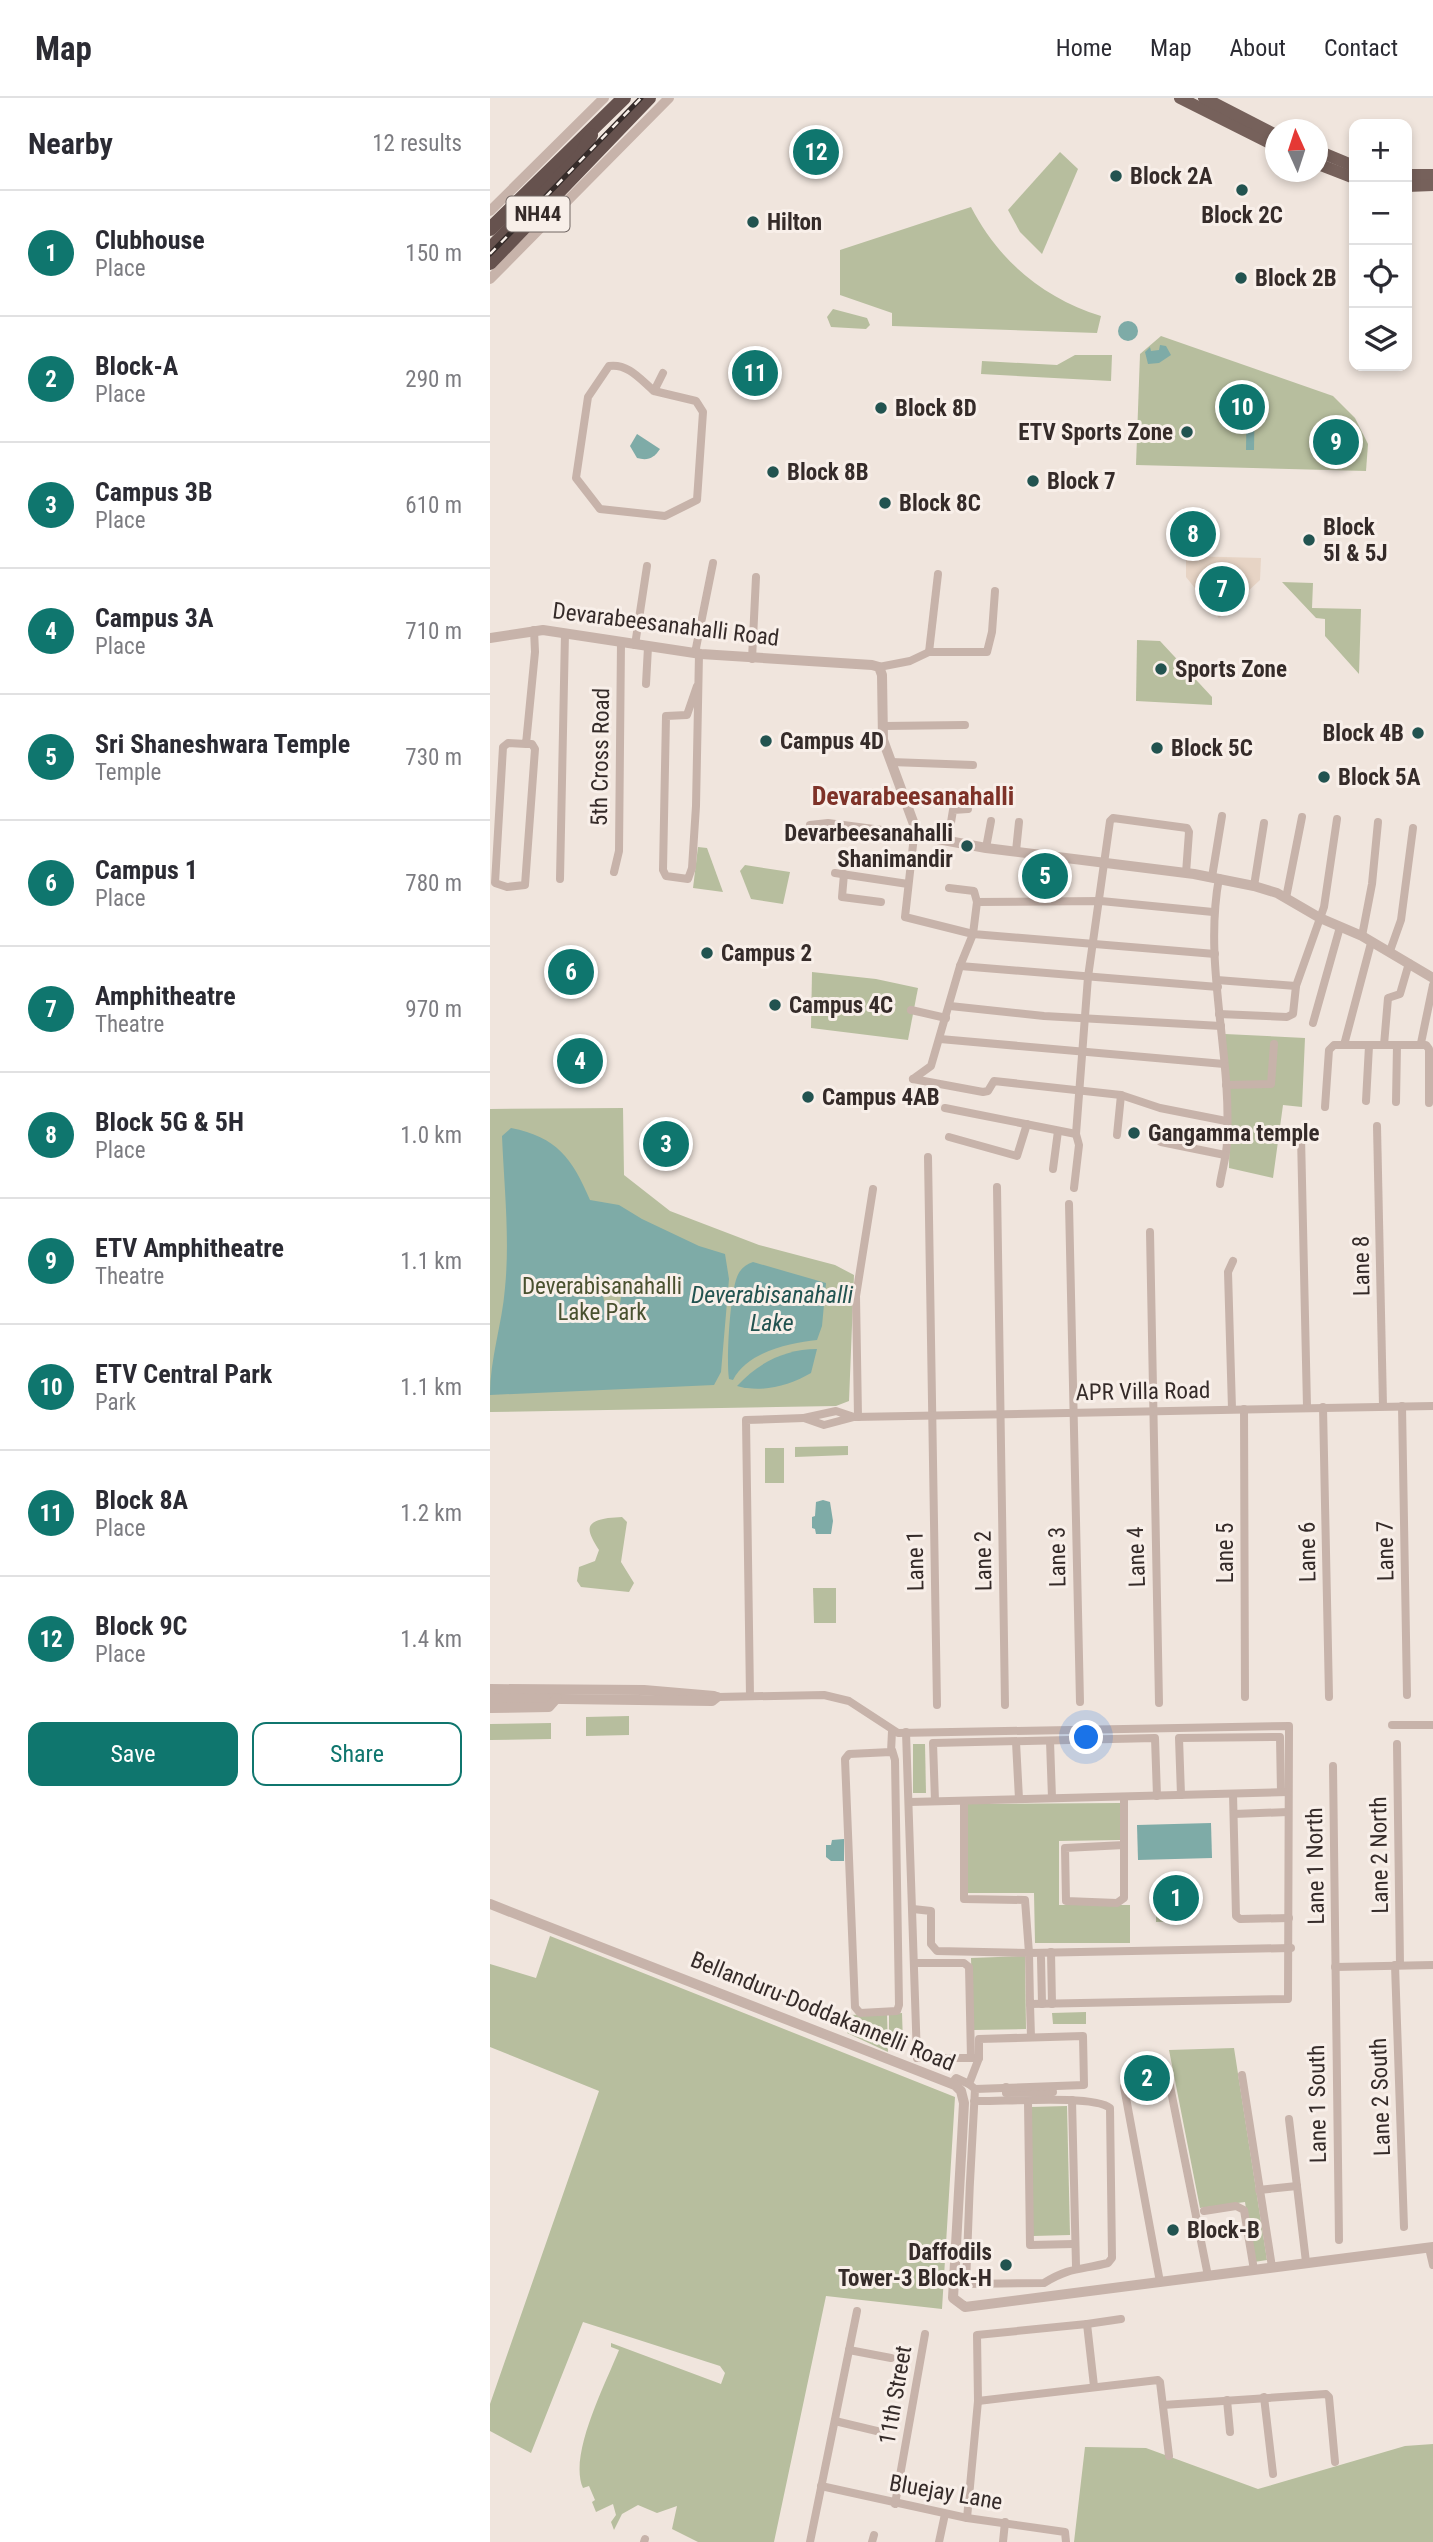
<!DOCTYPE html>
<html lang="en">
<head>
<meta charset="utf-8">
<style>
  body { margin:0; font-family:"Roboto Condensed",sans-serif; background:#f2f2f3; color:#2b2b33 }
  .controls { position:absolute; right:21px; top:21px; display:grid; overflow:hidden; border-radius:14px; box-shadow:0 4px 10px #0003 }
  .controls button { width:63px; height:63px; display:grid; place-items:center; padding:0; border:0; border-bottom:2px solid #e1e1e2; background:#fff; color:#2b2b33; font:35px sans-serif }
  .compass { position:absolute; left:775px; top:21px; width:63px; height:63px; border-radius:50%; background:#fff; box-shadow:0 4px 10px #0003; rotate:357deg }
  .you { position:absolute; left:597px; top:1640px; width:24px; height:24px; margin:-18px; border:5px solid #fff; border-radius:50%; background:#1a73e8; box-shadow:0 0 0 10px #1a73e833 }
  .badge { display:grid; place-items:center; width:46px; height:46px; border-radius:50%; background:#0f766e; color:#fff; font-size:23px; font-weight:700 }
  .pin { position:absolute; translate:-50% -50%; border:4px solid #fff; box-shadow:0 2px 7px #0006 }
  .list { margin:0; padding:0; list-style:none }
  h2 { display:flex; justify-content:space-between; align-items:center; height:91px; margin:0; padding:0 28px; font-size:30px }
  h2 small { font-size:23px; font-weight:400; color:#7c7c81 }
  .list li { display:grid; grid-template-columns:46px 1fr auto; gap:21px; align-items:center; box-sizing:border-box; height:126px; padding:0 28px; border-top:2px solid #e1e1e2 }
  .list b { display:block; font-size:26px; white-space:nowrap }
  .list p { margin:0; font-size:23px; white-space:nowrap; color:#7c7c81 }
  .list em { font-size:23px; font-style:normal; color:#7c7c81 }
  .actions { display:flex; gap:14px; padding:21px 28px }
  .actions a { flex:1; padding:16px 0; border:2px solid #0f766e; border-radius:14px; text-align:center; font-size:24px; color:#0f766e }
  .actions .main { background:#0f766e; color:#fff }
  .icon { flex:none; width:38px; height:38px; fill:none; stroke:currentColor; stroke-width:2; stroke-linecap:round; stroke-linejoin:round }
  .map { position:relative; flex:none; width:943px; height:2444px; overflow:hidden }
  header { display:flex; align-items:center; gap:42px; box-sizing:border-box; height:98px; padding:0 35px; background:#fff; border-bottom:2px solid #e1e1e2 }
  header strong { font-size:33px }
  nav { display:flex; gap:38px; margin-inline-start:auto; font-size:24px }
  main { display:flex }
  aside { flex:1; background:#fff }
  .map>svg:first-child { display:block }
  .green { fill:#b7be9e }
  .plaza { fill:#e7d4c5 }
  .water { fill:#7eaba7; fill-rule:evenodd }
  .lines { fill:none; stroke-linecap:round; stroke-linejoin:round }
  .minor { stroke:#c7b3aa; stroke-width:8 }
  .tertiary { stroke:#c7b3aa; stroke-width:10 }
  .primary { stroke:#76615b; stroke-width:12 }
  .trunk { stroke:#66524e; stroke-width:14 }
  .rail-casing { stroke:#352b29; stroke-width:5 }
  .rail { stroke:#f8efe9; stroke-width:2.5; stroke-dasharray:8; stroke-linecap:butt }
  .poi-dot { fill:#225350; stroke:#f8efe9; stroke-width:2.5 }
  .labels { text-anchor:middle; stroke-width:6; stroke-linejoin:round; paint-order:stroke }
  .shield { fill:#f8efe9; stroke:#706663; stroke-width:2 }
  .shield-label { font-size:21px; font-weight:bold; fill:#352b29 }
  .poi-label { font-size:23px; font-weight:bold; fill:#352b29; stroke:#f8efe9; text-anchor:start }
  .street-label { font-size:23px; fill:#352b29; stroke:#f8efe9 }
  .park-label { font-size:23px; fill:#49512f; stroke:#f8efe9 }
  .water-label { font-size:24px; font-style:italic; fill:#225350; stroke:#f8efe9 }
  .quarter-label { font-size:26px; font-weight:bold; fill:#7e3228; stroke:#f8efe9 }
</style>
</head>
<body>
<header>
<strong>Map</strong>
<nav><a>Home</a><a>Map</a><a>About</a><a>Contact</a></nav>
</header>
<main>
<aside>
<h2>Nearby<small>12 results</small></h2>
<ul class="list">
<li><span class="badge">1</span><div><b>Clubhouse</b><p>Place</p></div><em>150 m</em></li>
<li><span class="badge">2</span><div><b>Block-A</b><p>Place</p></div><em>290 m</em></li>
<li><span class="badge">3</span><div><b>Campus 3B</b><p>Place</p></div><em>610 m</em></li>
<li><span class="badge">4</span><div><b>Campus 3A</b><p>Place</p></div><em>710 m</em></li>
<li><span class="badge">5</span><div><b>Sri Shaneshwara Temple</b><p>Temple</p></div><em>730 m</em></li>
<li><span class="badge">6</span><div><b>Campus 1</b><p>Place</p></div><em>780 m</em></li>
<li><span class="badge">7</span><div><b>Amphitheatre</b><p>Theatre</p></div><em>970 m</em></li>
<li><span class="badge">8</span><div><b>Block 5G &amp; 5H</b><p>Place</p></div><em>1.0 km</em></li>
<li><span class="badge">9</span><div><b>ETV Amphitheatre</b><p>Theatre</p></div><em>1.1 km</em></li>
<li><span class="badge">10</span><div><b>ETV Central Park</b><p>Park</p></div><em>1.1 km</em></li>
<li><span class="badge">11</span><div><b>Block 8A</b><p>Place</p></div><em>1.2 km</em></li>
<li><span class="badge">12</span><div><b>Block 9C</b><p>Place</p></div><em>1.4 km</em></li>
</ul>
<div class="actions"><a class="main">Save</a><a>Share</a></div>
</aside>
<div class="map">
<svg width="943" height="2444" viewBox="0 0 943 2444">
  <rect width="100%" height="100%" fill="#f0e5dd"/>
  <g class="green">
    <polygon points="570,54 588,71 552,156 530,134 518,112"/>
    <path d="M481 109C509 163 553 200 611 218L607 235 402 228V215L350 197V152Z"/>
    <polygon points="343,211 377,220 380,227 376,231 341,229 337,219"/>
    <polygon points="671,238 843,298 865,320 878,346 876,373 646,367 650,256"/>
    <polygon points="585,257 622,257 621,283 491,276 492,263 567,267"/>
    <polygon points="792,484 823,485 822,510 871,511 869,576 835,538 835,521 826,520"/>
    <polygon points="647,542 670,543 722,599 722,607 646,603"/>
    <polygon points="208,749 217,750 233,794 203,790"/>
    <polygon points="255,767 300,774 293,806 261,801 250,773"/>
    <polygon points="322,874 386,881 428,890 418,942 321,930"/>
    <polygon points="735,936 815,940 812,1009 793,1007 783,1080 739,1070 740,1008"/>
    <polygon points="133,1010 134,1077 180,1113 269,1147 345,1167 364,1177 359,1303 346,1308 0,1314 0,1011"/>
    <polygon points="358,1348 358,1357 305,1359 305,1349"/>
    <rect x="275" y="1350" width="19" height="35"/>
    <path d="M118 1420 132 1419 137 1424 131 1464 144 1485 139 1494 91 1489 87 1483 89 1469 105 1463 109 1452C98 1434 92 1424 118 1420Z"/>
    <polygon points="323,1490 346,1490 346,1525 324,1525"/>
    <polygon points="139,1618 139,1637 96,1638 96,1619"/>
    <polygon points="61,1625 61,1641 0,1642 0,1626"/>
    <polygon points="423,1646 435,1646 436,1695 423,1695"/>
    <polygon points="630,1705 630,1742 569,1743 569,1807 640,1807 640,1845 545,1845 544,1795 478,1795 478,1706"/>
    <polygon points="699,1783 700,1823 666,1824 666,1784"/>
    <path d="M60 1838 465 1999 452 2211 336 2198 284 2444H208L182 2431 187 2408 167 2415 148 2407 132 2416 124 2432 121 2424 126 2417 123 2406 106 2414 102 2404 105 2402 99 2388 93 2390C78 2357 116 2285 129 2252L121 2249V2245L231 2286 235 2275 230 2268 93 2224 41 2355 0 2333V2306L109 1993 0 1949V1866L46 1880Z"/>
    <polygon points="535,1858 536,1931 483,1932 481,1860"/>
    <polygon points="596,1914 596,1926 563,1926 562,1915"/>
    <polygon points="412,1915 413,1947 399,1947 399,1916"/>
    <polygon points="397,1916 398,1954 357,1935 357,1917"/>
    <polygon points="744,1950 777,2162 764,2164 755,2104 710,2110 679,1952"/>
    <polygon points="577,2008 580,2137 543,2138 541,2009"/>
    <polygon points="943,2346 943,2444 584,2444 595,2349 656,2350 768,2391 915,2348"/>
  </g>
  <polygon class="plaza" points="696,458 771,460 770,482 729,520 696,479"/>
  <g class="water">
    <circle cx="638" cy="233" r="10"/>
    <polygon points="670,247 676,248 681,257 669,265 658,266 655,254 660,249 661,253 669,252"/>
    <polygon points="757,292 765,292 764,352 756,352"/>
    <path d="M147 336 170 351C164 360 158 363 147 360L140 348Z"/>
    <path d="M21 1030C67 1039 82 1060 100 1102L129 1107 152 1121 209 1148 235 1156 239 1181 231 1274 224 1287 0 1297C0 1260 12 1227 15 1190 20 1140 14 1088 12 1038ZM120 1191 127 1193 131 1199 130 1206 125 1211 115 1209 113 1197Z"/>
    <path d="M263 1164 336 1185 332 1228 327 1242C299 1245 257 1254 243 1282L239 1281C236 1263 240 1196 247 1179 250 1171 255 1167 263 1164Z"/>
    <path d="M327 1251 321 1275C299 1288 271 1295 247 1288 268 1265 295 1251 327 1251Z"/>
    <polygon points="333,1402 340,1404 343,1423 341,1436 326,1436 325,1431 322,1430 322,1419 325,1418 326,1404"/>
    <polygon points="721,1725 722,1760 648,1762 647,1727"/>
    <polygon points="354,1741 354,1763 341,1763 336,1759 336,1747 341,1747 342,1742"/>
  </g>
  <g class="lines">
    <g class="minor">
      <path d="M164 293C151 282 138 265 119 268L98 299 86 380 110 411 175 418 207 402 213 314 206 303 164 293 173 275"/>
      <polyline points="145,547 157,468"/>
      <polyline points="439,554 448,476"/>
      <polyline points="205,555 223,465"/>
      <polyline points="262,561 266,479"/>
      <polyline points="389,569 420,563 439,554 497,554 502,534 505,493"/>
      <polyline points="156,586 158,549"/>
      <polyline points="207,588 197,617 176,618 173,772 176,778 198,781 202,770 206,708 209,556"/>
      <polyline points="394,628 475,627"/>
      <polyline points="36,646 42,646 45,651 35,787 17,789 5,785 13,649 18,645 36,646 45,554 44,532"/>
      <polyline points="401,664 483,667"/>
      <polyline points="320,727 338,725 422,736"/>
      <polyline points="458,743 463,712 478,711"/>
      <polyline points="496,750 501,723"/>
      <polyline points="526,753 529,724"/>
      <polyline points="124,774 129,753 131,544"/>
      <polyline points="345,775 418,786"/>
      <polyline points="354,776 352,799 391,804"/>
      <polyline points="722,779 732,718"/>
      <path d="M729 780C713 867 742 955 737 1043 737 1057 732 1072 730 1086"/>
      <polyline points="70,781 75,535"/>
      <polyline points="764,788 774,725"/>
      <polyline points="459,790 484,793 487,804 483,836 725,856"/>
      <polyline points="796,800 812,719"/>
      <polyline points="487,804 611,803 723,814"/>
      <polyline points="872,838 882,786 888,724"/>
      <polyline points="900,853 911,822 923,730"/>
      <polyline points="470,868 728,889"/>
      <polyline points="727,882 806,888"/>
      <polyline points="460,908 554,918 731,928"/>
      <polyline points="421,912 456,920"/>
      <polyline points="729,916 797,919 803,916 806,888 834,809 847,721"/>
      <polyline points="823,925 850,829"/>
      <polyline points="450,941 734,966"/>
      <polyline points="931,945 943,887"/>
      <polyline points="854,947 881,845"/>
      <polyline points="894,947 898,900 910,896 919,865"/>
      <polyline points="423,981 493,994 498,993 504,983 631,997 670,1010 736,1023"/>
      <polyline points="423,981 441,968 470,868 483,836 415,819 425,729"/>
      <polyline points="736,987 781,986 784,946"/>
      <polyline points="876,1003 879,948"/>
      <polyline points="906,1004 907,947"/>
      <polyline points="835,1009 839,952 844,947 936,947 939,951 939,1005"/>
      <polyline points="455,1010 586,1036"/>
      <polyline points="887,1028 893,1308"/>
      <polyline points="627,1037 631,997"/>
      <polyline points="811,1038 817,1309"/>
      <polyline points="459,1039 527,1058 537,1026"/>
      <polyline points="671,1044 735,1057"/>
      <polyline points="438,1059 447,1607"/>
      <polyline points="563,1071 568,1033"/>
      <polyline points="507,1089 515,1607"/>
      <polyline points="584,1090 589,1047 586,1036 598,879 620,723 623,720 697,730 699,734 696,775"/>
      <polyline points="579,1106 590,1604"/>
      <polyline points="660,1134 669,1605"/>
      <polyline points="912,1308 917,1597"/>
      <polyline points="833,1309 839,1599"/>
      <polyline points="742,1311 738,1174 743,1163"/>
      <polyline points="754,1311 755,1599"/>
      <polyline points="364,1319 346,1313 314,1320 334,1327 364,1319 943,1308"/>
      <polyline points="368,1319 366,1198 383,1091"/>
      <polyline points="260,1598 256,1322 314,1320"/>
      <polyline points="227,1599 334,1597 359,1603 408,1635 799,1628 798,1901 540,1906 539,1855 447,1853 441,1846 441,1813 423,1811"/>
      <polyline points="902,1627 943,1627"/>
      <polyline points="416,1634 427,1960 489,1960"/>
      <polyline points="560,1643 562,1700"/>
      <polyline points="526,1644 529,1701"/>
      <polyline points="907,1646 910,1867"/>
      <polyline points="402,1652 405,1662 409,1907 407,1913 370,1915 365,1909 355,1661 359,1656 401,1654 402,1633"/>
      <polyline points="843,1668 849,2142"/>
      <polyline points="743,1696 746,1818 750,1821 799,1820"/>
      <polyline points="691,1697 689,1640 790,1639 791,1694"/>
      <polyline points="445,1703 443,1645 665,1640 667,1698"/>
      <polyline points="474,1703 474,1801 535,1802 539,1855 801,1850"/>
      <polyline points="420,1704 798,1694"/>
      <polyline points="744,1716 798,1714"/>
      <polyline points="634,1747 575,1750 576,1803 627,1805 634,1800 634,1699"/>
      <polyline points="561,1854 562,1906"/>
      <polyline points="551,1860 552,1906"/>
      <polyline points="425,1865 474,1865 479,1869 481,1960"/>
      <polyline points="905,1867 914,2129"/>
      <polyline points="845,1869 943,1867"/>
      <polyline points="540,1906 541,1939"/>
      <polyline points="752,1977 782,2169"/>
      <polyline points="679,1983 718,2178"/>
      <polyline points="462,1985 466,1980 479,1986"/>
      <polyline points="516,1989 516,1995 563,1994"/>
      <polyline points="634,1989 670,2184"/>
      <polyline points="582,2002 586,2168"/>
      <path d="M484 2003C510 2004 604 1996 620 2010L622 2160 618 2165C590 2172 580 2169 554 2185L476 2186C478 2121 481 2056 485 1991L479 1986 489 1960V1941L593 1938 594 1987 485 1991"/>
      <polyline points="538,2004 540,2147 584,2146"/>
      <polyline points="799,2021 816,2164"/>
      <polyline points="769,2092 807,2088"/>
      <polyline points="714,2113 746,2108 754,2112 764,2172"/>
      <polyline points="939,2150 943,2167"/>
      <polyline points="597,2226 631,2221"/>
      <polyline points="359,2252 401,2260"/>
      <polyline points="774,2299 783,2376"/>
      <polyline points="737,2302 740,2334"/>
      <polyline points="488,2303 668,2282 670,2284 679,2358"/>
      <polyline points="673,2307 836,2296 839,2299 845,2364"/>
      <polyline points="345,2323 391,2334"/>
      <polyline points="331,2388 477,2420 575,2434 576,2444"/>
      <polyline points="405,2406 435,2236"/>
      <polyline points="477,2420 488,2303 487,2237 597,2226 604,2288"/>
      <polyline points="154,2444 155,2441"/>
      <polyline points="320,2444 367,2213"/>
      <polyline points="382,2444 384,2437"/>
      <polyline points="449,2444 455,2416"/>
      <polyline points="513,2444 515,2424"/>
    </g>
    <g class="tertiary">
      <polyline points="0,113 114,0"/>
      <polyline points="0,181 179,0"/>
      <polyline points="0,540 53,532 211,556 382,567 389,569 392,577 393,642 425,729 437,739 496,750 704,776 764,788 787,795 830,820 872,838 943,880"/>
      <polyline points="0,1591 154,1592 224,1598"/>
      <polyline points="0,1600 222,1603 227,1599"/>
      <polyline points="0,1610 59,1609 67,1600"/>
      <polyline points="0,1806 465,1987 471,1993 474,2005 463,2200 475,2209 943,2149"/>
    </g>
    <g class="primary">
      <polyline points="690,0 786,48"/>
      <polyline points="714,0 786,37"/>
      <polyline points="828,53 864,68"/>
      <polyline points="828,66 864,80"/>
      <polyline points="917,77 943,77"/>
      <polyline points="917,88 943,87"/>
    </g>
    <g class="trunk">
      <polyline points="0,131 134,0"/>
      <polyline points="0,151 92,56 101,37"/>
      <polyline points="0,165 159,0"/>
    </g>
    <g class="rail-casing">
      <polyline id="rail" points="0,156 151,0"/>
    </g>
    <use href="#rail" class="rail"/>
  </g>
  <g class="poi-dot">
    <circle cx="626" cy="78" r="7"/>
    <circle cx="752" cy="92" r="7"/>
    <circle cx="263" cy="124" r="7"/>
    <circle cx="751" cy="180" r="7"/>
    <circle cx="391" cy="310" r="7"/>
    <circle cx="697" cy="334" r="7"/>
    <circle cx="283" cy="374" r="7"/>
    <circle cx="543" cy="383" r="7"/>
    <circle cx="395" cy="405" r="7"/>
    <circle cx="819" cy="442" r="7"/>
    <circle cx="671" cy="571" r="7"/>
    <circle cx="928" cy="635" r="7"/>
    <circle cx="276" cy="643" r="7"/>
    <circle cx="667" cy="650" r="7"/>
    <circle cx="834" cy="679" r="7"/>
    <circle cx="477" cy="748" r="7"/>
    <circle cx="217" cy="855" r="7"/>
    <circle cx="285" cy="907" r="7"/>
    <circle cx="318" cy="999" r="7"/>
    <circle cx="644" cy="1035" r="7"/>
    <circle cx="683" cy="2132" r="7"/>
    <circle cx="516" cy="2167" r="7"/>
  </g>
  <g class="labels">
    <rect class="shield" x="16.5" y="98.5" width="63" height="35" rx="5"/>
    <g class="shield-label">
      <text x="48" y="123">NH44</text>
    </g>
    <g class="poi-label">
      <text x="640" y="86">Block 2A</text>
      <text x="752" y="125" text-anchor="middle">Block 2C</text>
      <text x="277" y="132">Hilton</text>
      <text x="765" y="188">Block 2B</text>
      <text x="405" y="318">Block 8D</text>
      <text x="683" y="342" text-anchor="end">ETV Sports Zone</text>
      <text x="297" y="382">Block 8B</text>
      <text x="557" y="391">Block 7</text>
      <text x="409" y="413">Block 8C</text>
      <text x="833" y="437">Block<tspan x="833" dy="26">5I &amp; 5J</tspan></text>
      <text x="685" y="579">Sports Zone</text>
      <text x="914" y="643" text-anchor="end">Block 4B</text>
      <text x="290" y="651">Campus 4D</text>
      <text x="681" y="658">Block 5C</text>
      <text x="848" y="687">Block 5A</text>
      <text x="463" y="743" text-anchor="end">Devarbeesanahalli<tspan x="463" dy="26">Shanimandir</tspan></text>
      <text x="231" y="863">Campus 2</text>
      <text x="299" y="915">Campus 4C</text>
      <text x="332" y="1007">Campus 4AB</text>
      <text x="658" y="1043">Gangamma temple</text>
      <text x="697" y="2140">Block-B</text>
      <text x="502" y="2162" text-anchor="end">Daffodils<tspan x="502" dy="26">Tower-3 Block-H</tspan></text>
    </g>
    <g class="street-label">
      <text transform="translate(176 526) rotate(7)" y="8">Devarabeesanahalli Road</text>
      <text transform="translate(110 659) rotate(-89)" y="8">5th Cross Road</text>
      <text transform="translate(871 1168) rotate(-91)" y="8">Lane 8</text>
      <text transform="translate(653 1293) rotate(-1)" y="8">APR Villa Road</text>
      <text transform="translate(895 1453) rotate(-91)" y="8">Lane 7</text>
      <text transform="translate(817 1454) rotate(-91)" y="8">Lane 6</text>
      <text transform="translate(735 1455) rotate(-90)" y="8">Lane 5</text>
      <text transform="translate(567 1459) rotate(-91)" y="8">Lane 3</text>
      <text transform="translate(646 1459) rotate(-92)" y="8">Lane 4</text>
      <text transform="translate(425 1463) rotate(-91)" y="8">Lane 1</text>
      <text transform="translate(493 1463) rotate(-91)" y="8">Lane 2</text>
      <text transform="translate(889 1757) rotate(-91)" y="8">Lane 2 North</text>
      <text transform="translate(825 1768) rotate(-91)" y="8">Lane 1 North</text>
      <text transform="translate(333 1913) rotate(22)" y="8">Bellanduru-Doddakannelli Road</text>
      <text transform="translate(890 1999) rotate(-92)" y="8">Lane 2 South</text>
      <text transform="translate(827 2006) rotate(-91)" y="8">Lane 1 South</text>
      <text transform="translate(405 2297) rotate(-80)" y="8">11th Street</text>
      <text transform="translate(456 2394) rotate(10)" y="8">Bluejay Lane</text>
    </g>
    <g class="park-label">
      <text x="112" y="1196">Deverabisanahalli<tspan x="112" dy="26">Lake Park</tspan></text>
    </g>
    <g class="water-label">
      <text x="282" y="1205">Deverabisanahalli<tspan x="282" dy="28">Lake</tspan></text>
    </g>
    <g class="quarter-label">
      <text x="423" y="707">Devarabeesanahalli</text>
    </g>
  </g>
</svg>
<div class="controls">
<button>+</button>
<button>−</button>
<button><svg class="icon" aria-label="locate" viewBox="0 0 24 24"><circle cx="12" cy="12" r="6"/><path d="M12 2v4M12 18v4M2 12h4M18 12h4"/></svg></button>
<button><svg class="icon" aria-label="layers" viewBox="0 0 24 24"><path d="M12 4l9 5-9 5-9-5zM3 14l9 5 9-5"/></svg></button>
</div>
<svg class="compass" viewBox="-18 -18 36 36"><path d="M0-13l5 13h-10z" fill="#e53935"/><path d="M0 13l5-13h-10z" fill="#7c7c81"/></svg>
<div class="you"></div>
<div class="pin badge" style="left:686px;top:1800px">1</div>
<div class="pin badge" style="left:657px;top:1980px">2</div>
<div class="pin badge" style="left:176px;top:1046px">3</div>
<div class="pin badge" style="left:90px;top:963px">4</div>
<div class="pin badge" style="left:555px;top:778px">5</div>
<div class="pin badge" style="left:81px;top:874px">6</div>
<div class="pin badge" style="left:732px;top:491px">7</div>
<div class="pin badge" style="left:703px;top:436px">8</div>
<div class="pin badge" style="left:846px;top:344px">9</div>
<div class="pin badge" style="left:752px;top:309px">10</div>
<div class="pin badge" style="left:265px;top:275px">11</div>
<div class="pin badge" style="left:326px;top:54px">12</div>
</div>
</main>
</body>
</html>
